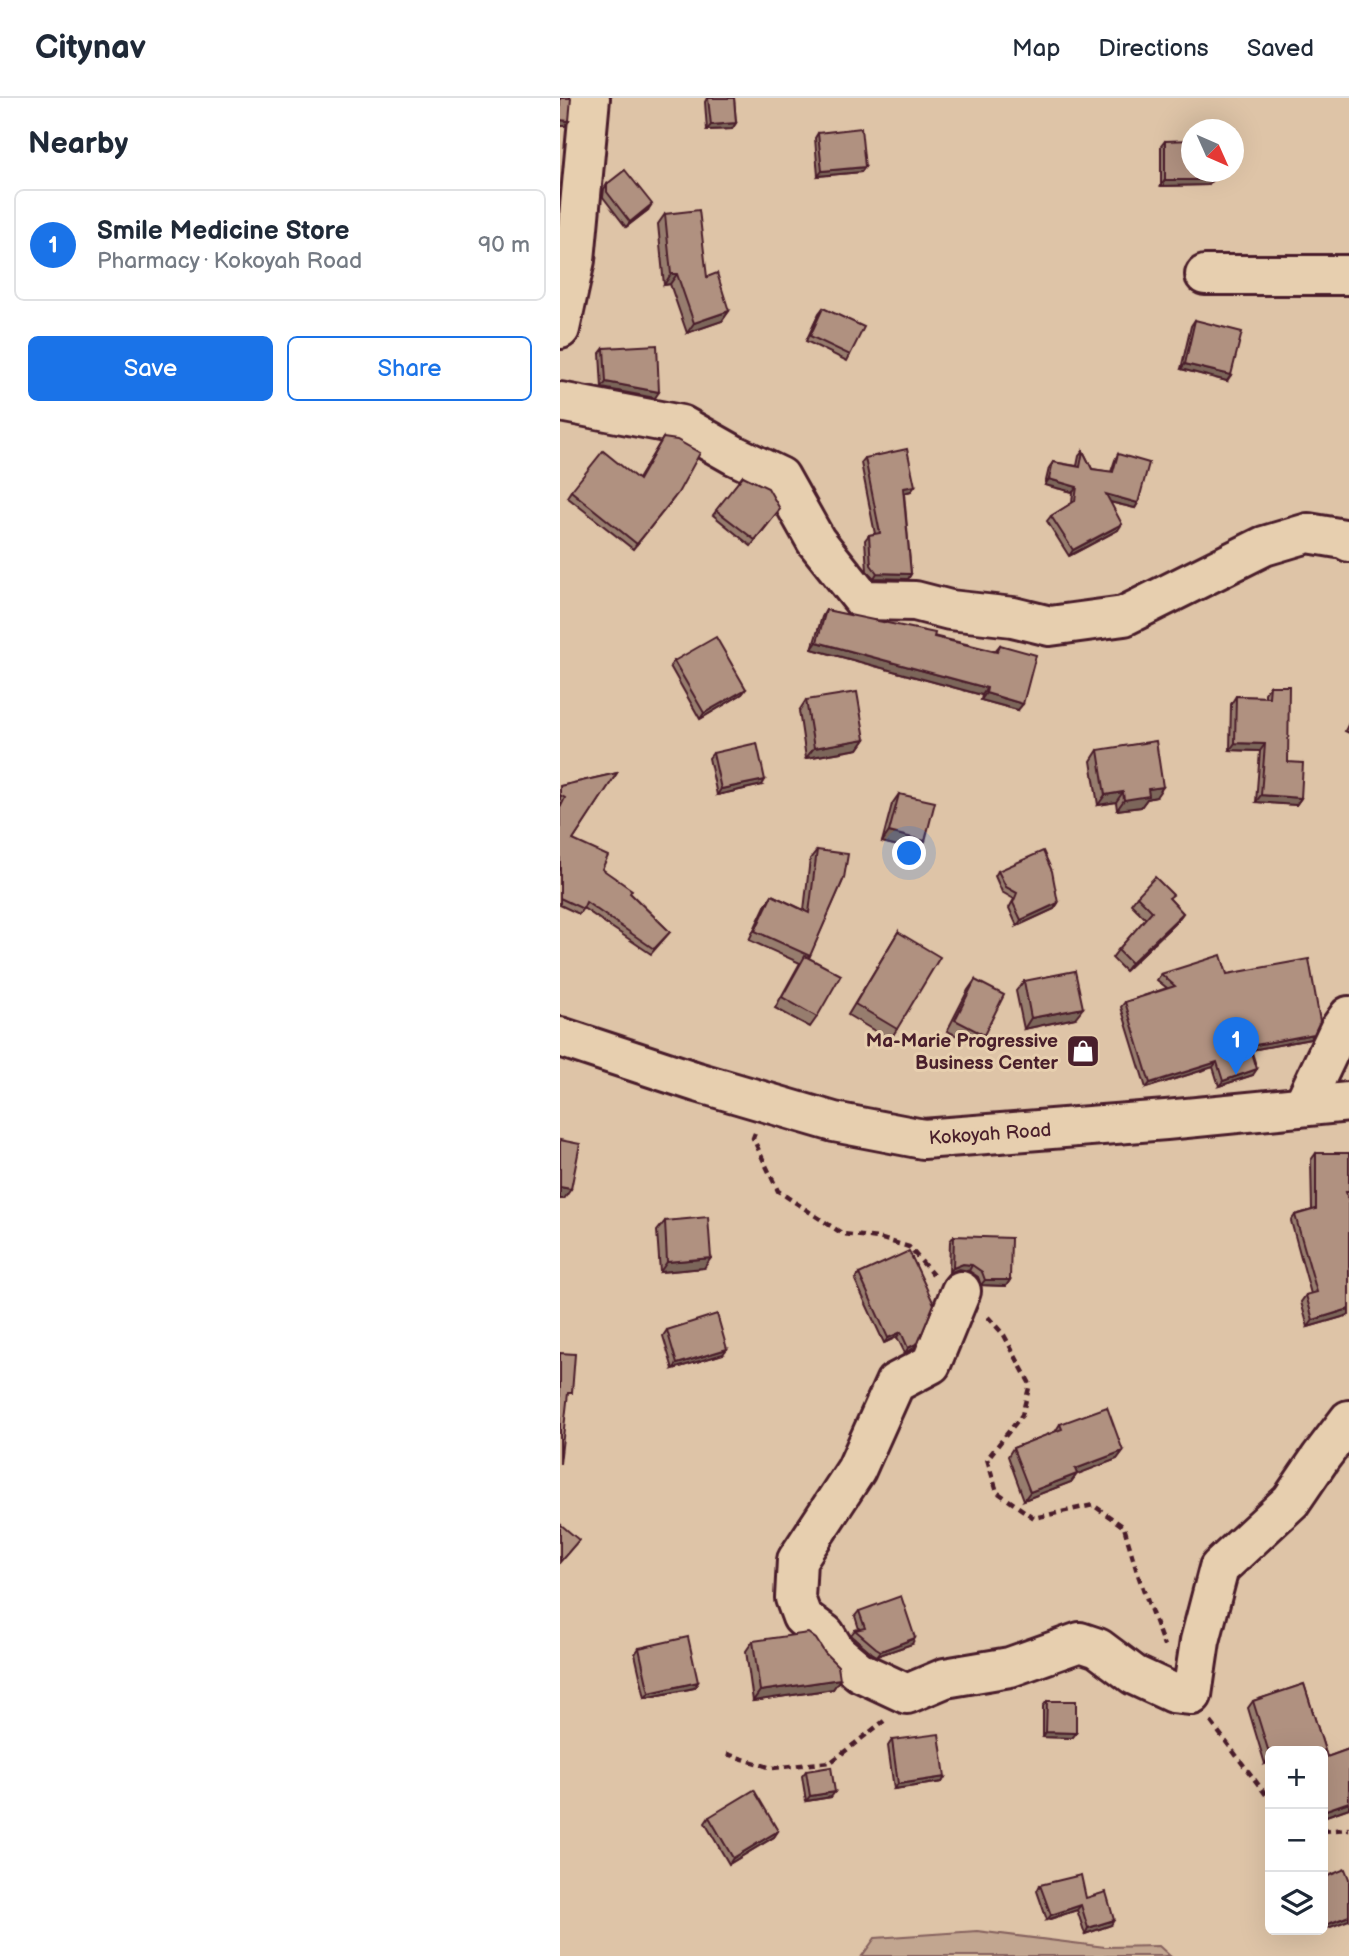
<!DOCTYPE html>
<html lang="en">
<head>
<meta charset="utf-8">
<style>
  body { margin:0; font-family:"Balsamiq Sans",sans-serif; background:#f6f6f7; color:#1f2937 }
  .controls { position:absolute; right:21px; bottom:21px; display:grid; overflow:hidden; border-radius:10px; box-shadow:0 7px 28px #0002 }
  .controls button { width:63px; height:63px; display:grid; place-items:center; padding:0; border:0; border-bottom:2px solid #e0e1e3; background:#fff; color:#1f2937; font:35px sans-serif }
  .compass { position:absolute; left:621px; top:21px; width:63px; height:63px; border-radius:50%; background:#fff; box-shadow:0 7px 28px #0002; rotate:135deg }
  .you { position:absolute; left:350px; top:756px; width:24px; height:24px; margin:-18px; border:5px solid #fff; border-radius:50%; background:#1a73e8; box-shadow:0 0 0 10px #1a73e833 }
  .badge { display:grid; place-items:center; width:46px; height:46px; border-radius:50%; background:#1a73e8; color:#fff; font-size:23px; font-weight:700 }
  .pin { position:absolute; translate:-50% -58px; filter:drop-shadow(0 2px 4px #0008) }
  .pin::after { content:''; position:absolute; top:37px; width:24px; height:21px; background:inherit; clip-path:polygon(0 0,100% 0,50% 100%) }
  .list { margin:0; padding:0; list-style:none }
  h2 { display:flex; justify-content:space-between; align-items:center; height:91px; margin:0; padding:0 28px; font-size:30px }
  h2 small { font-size:23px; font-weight:400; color:#747a83 }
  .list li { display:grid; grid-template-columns:46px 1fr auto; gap:21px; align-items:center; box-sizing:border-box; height:112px; margin:0 14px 14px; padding:0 14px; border:2px solid #e0e1e3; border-radius:10px }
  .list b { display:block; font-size:26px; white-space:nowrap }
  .list p { margin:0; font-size:23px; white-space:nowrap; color:#747a83 }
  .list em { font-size:23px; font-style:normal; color:#747a83 }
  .actions { display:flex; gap:14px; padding:21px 28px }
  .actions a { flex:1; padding:16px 0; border:2px solid #1a73e8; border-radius:10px; text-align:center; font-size:24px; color:#1a73e8 }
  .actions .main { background:#1a73e8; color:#fff }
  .icon { flex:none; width:38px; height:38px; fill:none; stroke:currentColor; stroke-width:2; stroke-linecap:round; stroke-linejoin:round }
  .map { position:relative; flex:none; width:789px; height:1858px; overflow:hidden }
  header { display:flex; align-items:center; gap:42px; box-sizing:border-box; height:98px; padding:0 35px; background:#fff; border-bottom:2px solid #e0e1e3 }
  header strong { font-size:33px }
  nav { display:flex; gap:38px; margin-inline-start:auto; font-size:24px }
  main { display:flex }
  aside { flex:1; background:#fff }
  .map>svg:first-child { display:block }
  .green { fill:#c2a690; stroke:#86625e; stroke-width:2 }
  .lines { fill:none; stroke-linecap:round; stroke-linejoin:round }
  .minor-casing { stroke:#4a1f2b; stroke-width:44 }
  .major-casing { stroke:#4a1f2b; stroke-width:44 }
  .path { stroke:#4a1f2b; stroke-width:4.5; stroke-dasharray:7 5; stroke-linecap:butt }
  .minor { stroke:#e7cfaf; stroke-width:38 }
  .major { stroke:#e7cfaf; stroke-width:38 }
  .wall { fill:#977d6e; stroke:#4a1f2b; stroke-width:2 }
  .shaded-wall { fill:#7b665a; stroke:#4a1f2b; stroke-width:2 }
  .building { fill:#b09180; stroke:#4a1f2b; stroke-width:2 }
  .labels { text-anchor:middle; stroke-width:6; stroke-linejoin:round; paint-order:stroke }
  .poi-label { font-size:19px; font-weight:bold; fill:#4a1f2b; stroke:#e7cfaf; text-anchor:end }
  .street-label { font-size:19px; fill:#4a1f2b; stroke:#e7cfaf }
</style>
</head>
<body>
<header>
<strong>Citynav</strong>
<nav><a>Map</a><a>Directions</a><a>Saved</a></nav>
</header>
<main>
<aside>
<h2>Nearby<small></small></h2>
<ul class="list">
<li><span class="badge">1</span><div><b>Smile Medicine Store</b><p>Pharmacy · Kokoyah Road</p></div><em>90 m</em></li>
</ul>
<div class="actions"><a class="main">Save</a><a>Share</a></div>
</aside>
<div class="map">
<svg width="789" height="1858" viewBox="0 0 789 1858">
  <rect width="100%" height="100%" fill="#dec4a7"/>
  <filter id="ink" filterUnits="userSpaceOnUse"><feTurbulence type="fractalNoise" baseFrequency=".0143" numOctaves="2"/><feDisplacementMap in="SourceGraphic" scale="14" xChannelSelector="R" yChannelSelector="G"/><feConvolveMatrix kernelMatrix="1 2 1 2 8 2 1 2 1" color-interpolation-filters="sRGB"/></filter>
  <g filter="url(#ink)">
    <polygon class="green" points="417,1833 545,1849 599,1848 610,1858 302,1858 315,1840"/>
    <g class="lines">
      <g class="minor-casing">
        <g id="minor">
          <polyline points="645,177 789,177"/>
          <polyline points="0,231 15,162 30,0"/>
          <polyline points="0,304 121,327 174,357 220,379 256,443 303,502 355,503 390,512 453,519 490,528 564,518 704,448 748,435 784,441 789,444"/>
          <polyline points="743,1008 779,932 789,918"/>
          <polyline points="401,1193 371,1266 335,1285 296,1372 237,1462 235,1500 242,1519 265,1536 276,1554 300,1574 347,1596 385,1580 450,1569 520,1544 538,1550 574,1577 613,1595 632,1597 640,1543 659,1470 731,1403 761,1359 789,1322"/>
        </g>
      </g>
      <g class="major-casing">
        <polyline id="major" points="0,939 137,984 274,1024 363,1041 606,1022 789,1004"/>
      </g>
      <g class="path">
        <polyline points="195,1035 193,1040 218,1093 283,1136 319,1140 349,1149 373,1177"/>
        <polyline points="428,1219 444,1237 470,1286 462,1317 427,1361 437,1394 474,1420 533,1407 564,1429 577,1474 604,1548"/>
        <polyline points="651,1624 710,1702"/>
        <polyline points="167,1656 212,1670 271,1664 324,1623"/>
        <polyline points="763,1733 789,1731"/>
      </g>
      <use href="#minor" class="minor"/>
      <use href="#major" class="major"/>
    </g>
    <g class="wall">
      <polygon points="147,0 174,0 176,25 172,31 147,32 145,4"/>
      <polygon points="258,35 305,69 301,74 258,78 255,40"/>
      <polygon points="605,43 652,82 648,87 601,88 601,48"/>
      <polygon points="47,86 88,112 66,129 43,99 44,91"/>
      <polygon points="105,116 169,213 162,223 127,235 110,186 104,187 98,126"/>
      <polygon points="263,210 290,257 287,263 246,243 259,215"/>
      <polygon points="635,222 667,283 621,271 631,228"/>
      <polygon points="44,250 95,300 42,290 40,255"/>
      <polygon points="103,340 114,400 73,451 7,399 11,393 78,381"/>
      <polygon points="523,353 532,371 551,374 555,362 558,356 578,405 575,410 550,404 558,432 509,458 487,423 491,418 512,405 513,394 485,387 489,370 493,364 517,368 519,358"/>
      <polygon points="305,360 355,388 351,393 344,395 351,476 348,481 314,480 307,473 305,442 309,437 315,436 301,365"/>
      <polygon points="183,378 220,411 191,448 153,417"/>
      <polygon points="266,512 435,553 440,547 458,612 421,602 422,597 252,551 262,519"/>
      <polygon points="114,563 186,591 182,596 140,621 110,568"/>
      <polygon points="710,588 728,664 741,700 736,707 696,704 700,653 670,652 671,606 676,598 705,599 705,595"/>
      <polygon points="246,602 305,641 298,651 246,660 239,613"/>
      <polygon points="789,625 789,635 785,633"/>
      <polygon points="538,652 596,699 587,701 581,709 557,712 556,704 538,707 531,663"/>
      <polygon points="153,655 202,687 157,697 149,660"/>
      <polygon points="57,675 13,742 42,771 70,795 110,834 91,856 23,810 19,816 0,807 0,708 1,705 0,705 0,688"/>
      <polygon points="339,696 358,753 322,744 332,706"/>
      <polygon points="257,752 284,780 249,859 257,919 250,929 215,910 240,865 189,842 206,806 212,797 244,812 250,761"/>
      <polygon points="438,773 498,805 494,811 457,828 449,810 454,801 442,794 435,778"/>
      <polygon points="577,798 610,801 623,815 617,823 565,873 552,860 558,852 586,821 571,806"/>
      <polygon points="338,834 337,931 330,942 288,917"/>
      <polygon points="601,876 667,876 754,936 750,941 691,952 693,977 659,988 653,969 586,990 561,909 565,904 607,890 597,882"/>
      <polygon points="415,882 424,937 417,947 387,933 408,892"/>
      <polygon points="464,883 515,920 464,931 456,893"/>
      <polygon points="756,1055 788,1101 789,1104 789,1217 748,1229 741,1204 746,1197 751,1196 731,1123 735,1117 752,1112 751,1062"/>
      <polygon points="105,1123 144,1170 100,1174 97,1133"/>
      <polygon points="394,1138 450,1182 446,1188 421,1187 418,1179 409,1173 399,1171 389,1175 390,1143"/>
      <polygon points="299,1176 354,1250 345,1255 337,1239 324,1245 295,1182"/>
      <polygon points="107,1232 163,1256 113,1271 103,1238"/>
      <polygon points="500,1326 563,1353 557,1361 517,1376 511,1384 464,1402 448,1358 453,1350 495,1334"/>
      <polygon points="299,1513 352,1546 317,1558 312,1555 291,1537 295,1532 299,1531 295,1518"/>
      <polygon points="193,1543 280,1581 273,1591 193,1603 186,1553"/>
      <polygon points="79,1550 138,1584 134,1590 85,1600 75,1556"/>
      <polygon points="744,1586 767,1659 789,1651 789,1710 763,1719 763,1653 710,1653 710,1664 705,1666 688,1610 693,1603"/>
      <polygon points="487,1603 516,1635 512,1640 483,1639 483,1608"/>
      <polygon points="332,1642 385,1679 382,1684 334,1691 328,1648"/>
      <polygon points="246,1673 271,1699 246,1703 242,1678"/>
      <polygon points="149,1719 218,1733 214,1739 169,1766 145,1725"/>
      <polygon points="480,1787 526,1800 551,1827 525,1836 517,1812 487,1822 477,1793"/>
    </g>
    <g class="shaded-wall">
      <polygon points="0,22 9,23 5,28 0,28"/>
      <polygon points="176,25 172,31 147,32 151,27"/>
      <polygon points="305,69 301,74 258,78 262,73"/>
      <polygon points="605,82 652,82 648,87 601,88"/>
      <polygon points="92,106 88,112 66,129 70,124"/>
      <polygon points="111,176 117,176 110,186 104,187"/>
      <polygon points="169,213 162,223 127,235 134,225"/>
      <polygon points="625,266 671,277 667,283 621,271"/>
      <polygon points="46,284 99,294 95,300 42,290"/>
      <polygon points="489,381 517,389 513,394 485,387"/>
      <polygon points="355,388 351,393 340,396 343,390"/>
      <polygon points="546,396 578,405 575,410 542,402"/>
      <polygon points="562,426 558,432 509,458 513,452"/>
      <polygon points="317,475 351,476 348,481 314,480"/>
      <polygon points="257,544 427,590 422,597 252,551"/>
      <polygon points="186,591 182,596 140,621 144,615"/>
      <polygon points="426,595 463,606 458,612 421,602"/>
      <polygon points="305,641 298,651 246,660 254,650"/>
      <polygon points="675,645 705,646 700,653 670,652"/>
      <polygon points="205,682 202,687 157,697 161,691"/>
      <polygon points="603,689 596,699 587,701 581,709 557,712 564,702 588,691"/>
      <polygon points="563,694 556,704 538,707 545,697"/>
      <polygon points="701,697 741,700 736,707 696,704"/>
      <polygon points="329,734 365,743 358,753 322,744"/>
      <polygon points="498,805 494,811 457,828 461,822"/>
      <polygon points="623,815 617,823 565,873 571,865"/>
      <polygon points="523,910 515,920 464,931 471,920"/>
      <polygon points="754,936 750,941 686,953 690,948"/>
      <polygon points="657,964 653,969 586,990 590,985"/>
      <polygon points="697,971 693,977 659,988 663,983"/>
      <polygon points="0,1089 11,1091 4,1101 0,1101"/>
      <polygon points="151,1160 144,1170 100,1174 107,1164"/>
      <polygon points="403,1166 412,1167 409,1173 399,1171 389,1175 393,1170"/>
      <polygon points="425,1182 450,1182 446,1188 421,1187"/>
      <polygon points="789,1211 789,1217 748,1229 753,1222"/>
      <polygon points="341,1234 337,1239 324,1245 328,1240"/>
      <polygon points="358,1245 354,1250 345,1255 348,1250"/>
      <polygon points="167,1251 163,1256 113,1271 117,1266"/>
      <polygon points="563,1353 557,1361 510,1379 515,1371"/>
      <polygon points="517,1376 511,1384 464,1402 470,1394"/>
      <polygon points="355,1540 352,1546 317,1558 321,1553"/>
      <polygon points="280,1581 273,1591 193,1603 200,1593"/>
      <polygon points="138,1584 134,1590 85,1600 89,1595"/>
      <polygon points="486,1634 516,1635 512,1640 483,1639"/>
      <polygon points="710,1658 710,1664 705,1666"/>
      <polygon points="385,1679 382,1684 334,1691 338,1686"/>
      <polygon points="275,1694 271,1699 246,1703 250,1698"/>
      <polygon points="789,1704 789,1710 763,1719 763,1713"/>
      <polygon points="218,1733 214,1739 169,1766 173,1760"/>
      <polygon points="521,1807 517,1812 487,1822 491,1817"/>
      <polygon points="789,1818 789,1822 755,1835 758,1832 763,1832 763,1828"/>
      <polygon points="554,1822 551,1827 525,1836 528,1830"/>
    </g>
    <g class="building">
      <polygon points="0,0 11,0 9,23 0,22"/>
      <polygon points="148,0 174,0 176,25 151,27"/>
      <polygon points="301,30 305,69 262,73 258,35"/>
      <polygon points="632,42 632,74 652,74 652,82 605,82 605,43"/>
      <polygon points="65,72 92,106 70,124 47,94 47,86"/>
      <polygon points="139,112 147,179 157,175 169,213 134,225 117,176 111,176 105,116"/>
      <polygon points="263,210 304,229 290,257 250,238"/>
      <polygon points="635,222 682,234 671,277 625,266"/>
      <polygon points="97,247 99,294 46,284 44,250"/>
      <polygon points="103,340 117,342 140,355 118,395 77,446 11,393 43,353 79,382"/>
      <polygon points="347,351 355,388 343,390 351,476 317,475 311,467 309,437 320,435 305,360"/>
      <polygon points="523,353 532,371 553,374 558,356 589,365 578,405 546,396 562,426 513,452 491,418 515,403 517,389 489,381 493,364 520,369"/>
      <polygon points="183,378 208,390 220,411 195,442 156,412"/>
      <polygon points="266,512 375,535 374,539 437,554 440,547 476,557 463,606 426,595 427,590 257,544"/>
      <polygon points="156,539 186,591 144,615 114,563"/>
      <polygon points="710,588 729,588 728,664 743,665 741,700 701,697 705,646 675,645 676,598 709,599"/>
      <polygon points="297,594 305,641 254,650 246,602"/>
      <polygon points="596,643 603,689 588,691 589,698 564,702 563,694 545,697 538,652"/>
      <polygon points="197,645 205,682 161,691 153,655"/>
      <polygon points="57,675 13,742 48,758 42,771 72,792 70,795 110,834 94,851 26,804 23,811 0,800 0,710 5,700 0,697 0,688"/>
      <polygon points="339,696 375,704 365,743 329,734"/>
      <polygon points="257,752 288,756 284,780 250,858 195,833 212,797 249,815"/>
      <polygon points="483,753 492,773 498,805 461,822 453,805 457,795 446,789 438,773"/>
      <polygon points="595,779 613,797 609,800 623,815 571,865 558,852 592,813 577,798"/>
      <polygon points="338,834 380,859 337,931 295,906"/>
      <polygon points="661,857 667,876 749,861 760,923 754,936 690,948 697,971 663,983 657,964 590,985 565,904 615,888 601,876"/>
      <polygon points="245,858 281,877 257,919 222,899"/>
      <polygon points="515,873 523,910 471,920 464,883"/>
      <polygon points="415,882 444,897 424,937 395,922"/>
      <polygon points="0,1042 20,1046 11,1091 0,1089"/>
      <polygon points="756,1055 789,1055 789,1094 786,1094 789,1104 789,1211 753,1222 746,1197 757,1194 735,1117 756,1111"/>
      <polygon points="148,1119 151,1160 107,1164 105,1123"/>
      <polygon points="394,1138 451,1140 450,1182 425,1182 422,1174 412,1167 403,1166 393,1170"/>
      <polygon points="349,1153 374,1206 358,1245 348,1250 341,1234 328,1240 299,1176"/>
      <polygon points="157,1216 167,1251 117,1266 107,1232"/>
      <polygon points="0,1255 15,1256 12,1295 8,1295 0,1366"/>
      <polygon points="547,1309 563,1353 515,1371 517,1376 470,1394 453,1350 502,1331 500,1326"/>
      <polygon points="0,1426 19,1442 0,1464"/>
      <polygon points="341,1498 355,1540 321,1553 316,1550 295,1532 305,1530 299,1513"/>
      <polygon points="248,1535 256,1541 265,1555 278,1568 280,1581 200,1593 193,1543"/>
      <polygon points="128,1539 138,1584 89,1595 79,1550"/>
      <polygon points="744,1586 767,1659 789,1651 789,1704 763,1713 763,1653 733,1653 732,1651 726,1653 710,1653 710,1658 693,1603"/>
      <polygon points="487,1603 516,1603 516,1635 486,1634"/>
      <polygon points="379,1636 385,1679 338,1686 332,1642"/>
      <polygon points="271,1669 275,1694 250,1698 246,1673"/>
      <polygon points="194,1692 218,1733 173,1760 149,1719"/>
      <polygon points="785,1771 789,1781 789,1818 763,1828 763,1780"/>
      <polygon points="521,1777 526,1800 546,1794 554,1822 528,1830 521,1807 491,1817 480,1787"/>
    </g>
  </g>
  <defs>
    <g id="shop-square" transform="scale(1.75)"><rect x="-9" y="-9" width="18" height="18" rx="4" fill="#4a1f2b" stroke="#e7cfaf"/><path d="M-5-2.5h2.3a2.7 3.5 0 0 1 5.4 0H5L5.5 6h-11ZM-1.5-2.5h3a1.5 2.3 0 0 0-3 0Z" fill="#fff"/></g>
  </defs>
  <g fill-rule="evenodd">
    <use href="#shop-square" x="523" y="953"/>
  </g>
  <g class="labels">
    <g class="poi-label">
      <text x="498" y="949">Ma-Marie Progressive<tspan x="498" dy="22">Business Center</tspan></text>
    </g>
    <g class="street-label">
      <text transform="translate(430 1035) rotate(-4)" y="7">Kokoyah Road</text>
    </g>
  </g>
</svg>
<div class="controls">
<button>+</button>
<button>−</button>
<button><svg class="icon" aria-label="layers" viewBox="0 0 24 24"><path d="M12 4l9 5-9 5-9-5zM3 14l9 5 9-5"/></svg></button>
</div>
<svg class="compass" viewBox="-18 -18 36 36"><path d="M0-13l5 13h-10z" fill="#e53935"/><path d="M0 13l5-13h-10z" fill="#747a83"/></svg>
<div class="you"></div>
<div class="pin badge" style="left:676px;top:977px">1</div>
</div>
</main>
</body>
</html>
